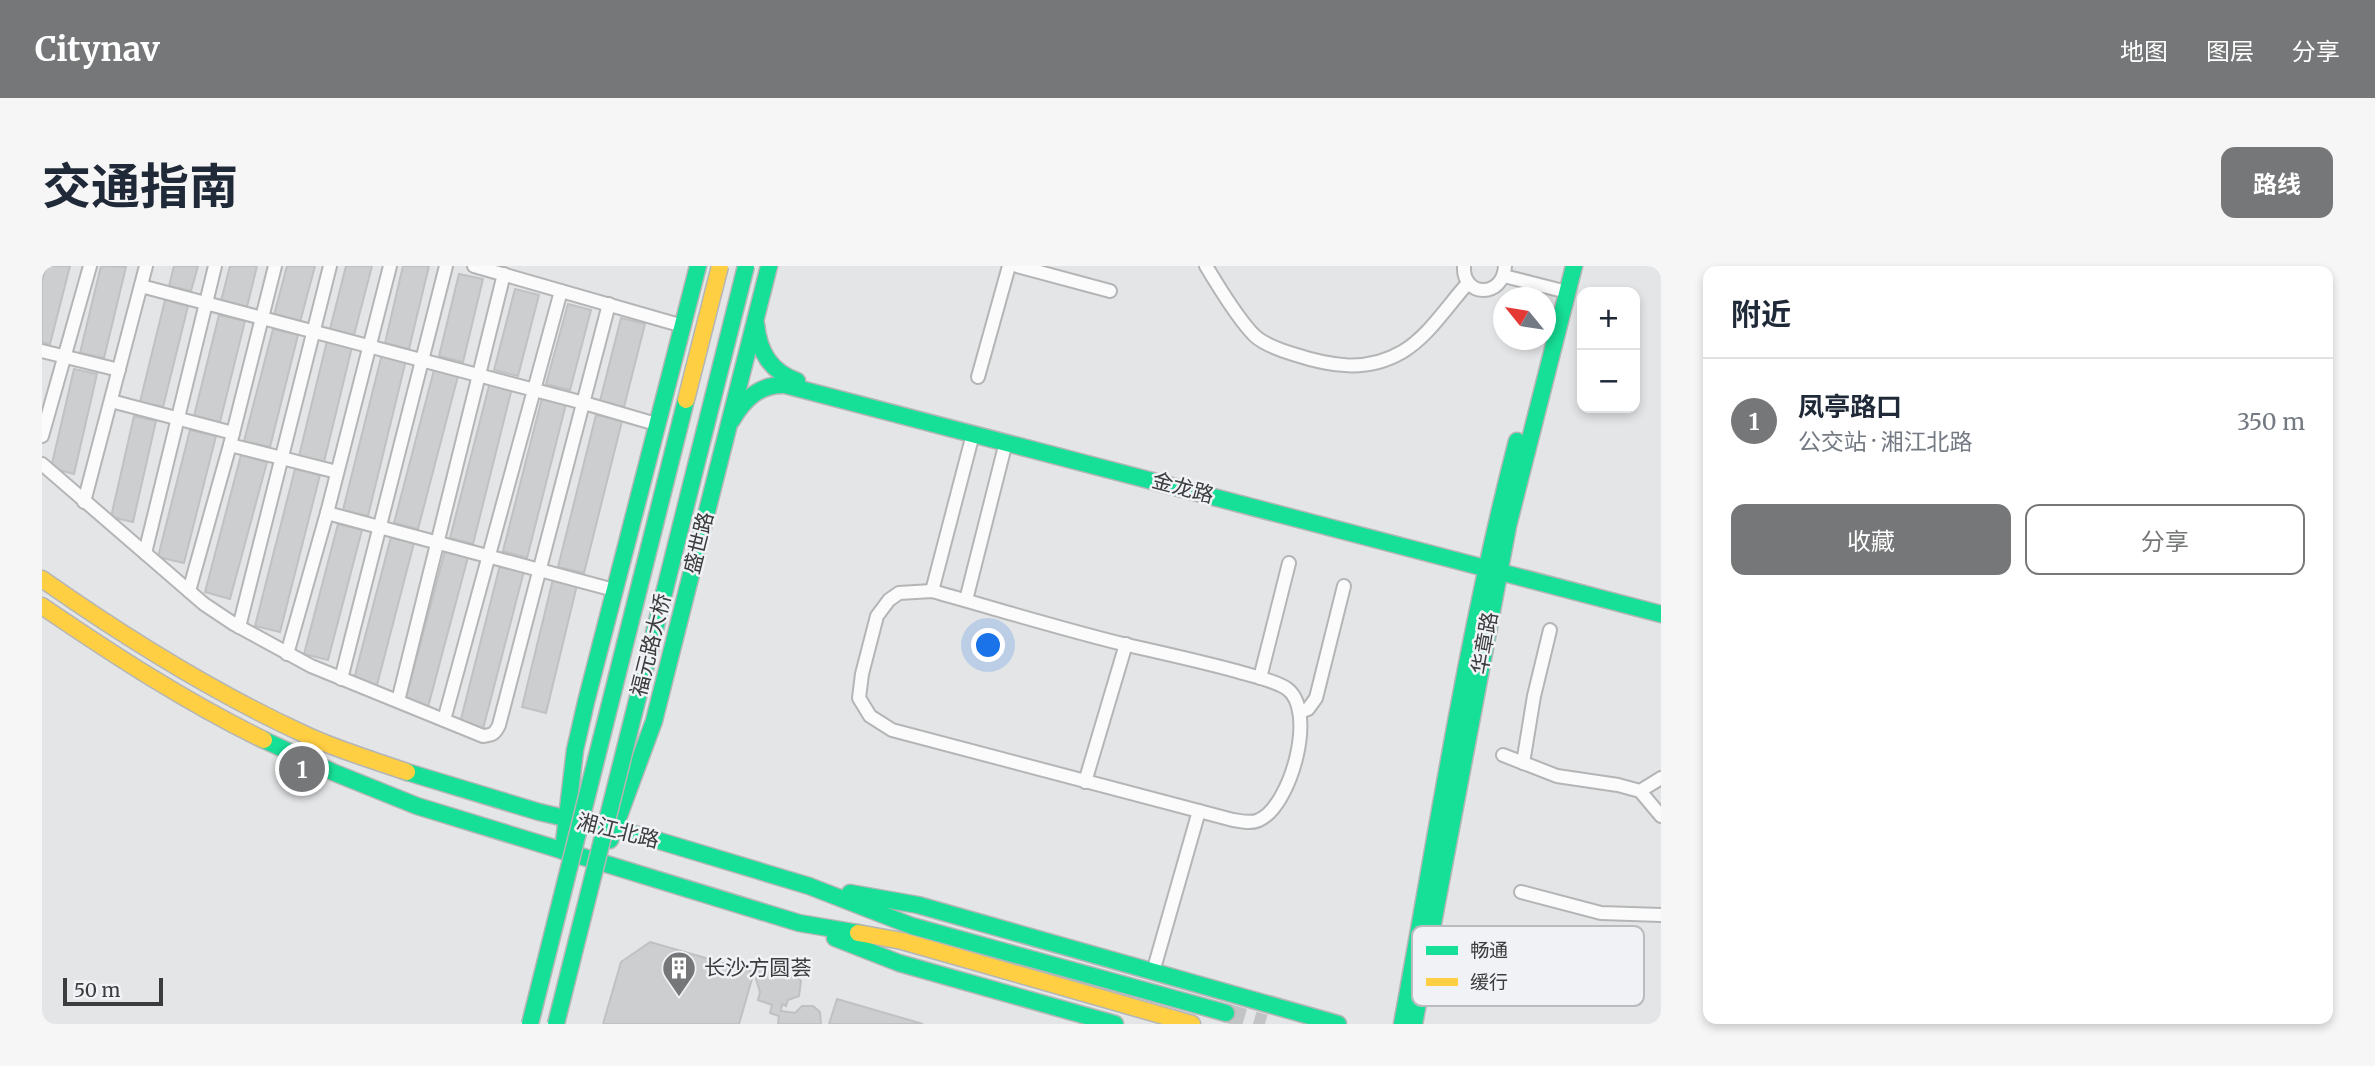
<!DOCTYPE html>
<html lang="zh">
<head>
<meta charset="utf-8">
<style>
  body { margin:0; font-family:Merriweather,"Noto Sans SC",serif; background:#f6f6f7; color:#1f2937 }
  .controls { position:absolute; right:21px; top:21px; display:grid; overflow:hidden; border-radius:14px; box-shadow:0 4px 10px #0003 }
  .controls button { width:63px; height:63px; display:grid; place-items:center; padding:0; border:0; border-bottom:2px solid #e0e1e3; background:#fff; color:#1f2937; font:35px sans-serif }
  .compass { position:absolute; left:1451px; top:21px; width:63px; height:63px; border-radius:50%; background:#fff; box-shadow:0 4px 10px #0003; rotate:300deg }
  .scale { position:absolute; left:21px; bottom:18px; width:100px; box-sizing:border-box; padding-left:7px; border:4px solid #3b3c3d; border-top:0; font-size:19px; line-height:24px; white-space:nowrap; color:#3b3c3d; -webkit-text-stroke:5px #f0f2f5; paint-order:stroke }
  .you { position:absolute; left:947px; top:380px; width:24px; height:24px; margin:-18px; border:5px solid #fff; border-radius:50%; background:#1a73e8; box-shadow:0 0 0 10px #1a73e833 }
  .badge { display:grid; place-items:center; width:46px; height:46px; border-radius:50%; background:#767778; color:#fff; font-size:23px; font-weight:700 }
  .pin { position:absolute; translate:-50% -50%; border:4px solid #fff; box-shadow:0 2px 7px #0006 }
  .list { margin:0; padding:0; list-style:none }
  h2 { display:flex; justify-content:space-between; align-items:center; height:91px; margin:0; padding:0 28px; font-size:30px }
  h2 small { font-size:23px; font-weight:400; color:#747a83 }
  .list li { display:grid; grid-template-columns:46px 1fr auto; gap:21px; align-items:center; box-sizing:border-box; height:126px; padding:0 28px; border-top:2px solid #e0e1e3 }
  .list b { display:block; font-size:26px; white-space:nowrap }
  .list p { margin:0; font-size:23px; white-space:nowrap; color:#747a83 }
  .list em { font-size:23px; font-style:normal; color:#747a83 }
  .actions { display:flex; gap:14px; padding:21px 28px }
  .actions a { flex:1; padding:16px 0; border:2px solid #767778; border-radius:14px; text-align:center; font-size:24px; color:#767778 }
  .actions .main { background:#767778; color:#fff }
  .map { position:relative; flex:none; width:1619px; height:758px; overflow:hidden; border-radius:14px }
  header { display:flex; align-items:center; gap:42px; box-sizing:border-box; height:98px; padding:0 35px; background:#767778; color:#fff }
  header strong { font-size:33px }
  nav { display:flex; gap:38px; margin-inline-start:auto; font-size:24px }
  .intro { display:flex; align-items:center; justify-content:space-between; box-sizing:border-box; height:168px; padding:0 42px }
  h1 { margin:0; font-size:49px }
  .button { padding:18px 32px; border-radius:14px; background:#767778; color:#fff; font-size:24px; font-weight:700 }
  main { display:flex; gap:42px; padding:0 42px }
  aside { flex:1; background:#fff; border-radius:14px; box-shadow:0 4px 10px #0003 }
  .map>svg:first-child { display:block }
  .building { fill:#cdcecf; stroke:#c0c1c2; stroke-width:2 }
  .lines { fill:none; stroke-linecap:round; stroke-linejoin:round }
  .primary-tunnel { stroke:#c2c3c5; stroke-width:19; stroke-dasharray:19 10; stroke-linecap:butt }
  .street-casing { stroke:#b4b5b6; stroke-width:16 }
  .fast-casing { stroke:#b4b5b6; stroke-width:19 }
  .slow-casing { stroke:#b4b5b6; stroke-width:19 }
  .street { stroke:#fbfbfb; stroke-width:12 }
  .fast { stroke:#16e098; stroke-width:16 }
  .slow { stroke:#ffcf43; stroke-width:16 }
  .fast-bridge-casing { stroke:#b4b5b6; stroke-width:19; stroke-linecap:butt }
  .slow-bridge-casing { stroke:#b4b5b6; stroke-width:19; stroke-linecap:butt }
  .fast-bridge { stroke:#16e098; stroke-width:16 }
  .slow-bridge { stroke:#ffcf43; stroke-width:16 }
  .labels { text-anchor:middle; stroke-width:5; stroke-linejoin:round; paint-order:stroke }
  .street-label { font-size:21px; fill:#3b3c3d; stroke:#f0f2f5 }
  .poi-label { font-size:21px; fill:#3b3c3d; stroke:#f0f2f5; text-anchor:start }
  .key { fill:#f0f2f5; stroke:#babbbe; stroke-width:2 }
  .key-label { font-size:19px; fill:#3b3c3d }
</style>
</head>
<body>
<header>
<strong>Citynav</strong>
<nav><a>地图</a><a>图层</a><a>分享</a></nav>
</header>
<div class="intro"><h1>交通指南</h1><a class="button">路线</a></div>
<main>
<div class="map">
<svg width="1619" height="758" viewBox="0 0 1619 758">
  <rect width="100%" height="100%" fill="#e4e5e7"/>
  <g class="building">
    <polygon points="4,0 28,0 8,78 0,76 0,15"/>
    <polygon points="59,0 84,1 62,92 38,87"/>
    <polygon points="132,0 156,0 149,25 127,20"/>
    <polygon points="188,0 215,0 205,41 179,35"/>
    <polygon points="245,0 273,0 258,56 232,49"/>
    <polygon points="304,0 330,0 312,69 288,63"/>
    <polygon points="361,0 387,0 367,83 343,77"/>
    <polygon points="417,8 441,13 421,96 397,90"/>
    <polygon points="473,23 497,29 476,110 452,104"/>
    <polygon points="123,34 146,40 121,141 98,136"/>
    <polygon points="526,38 549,44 528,124 504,118"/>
    <polygon points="177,49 203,55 178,156 152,150"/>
    <polygon points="579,52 603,58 582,141 558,135"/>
    <polygon points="231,63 256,69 228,181 202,175"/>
    <polygon points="285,75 310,81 282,196 257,190"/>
    <polygon points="340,88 364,94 326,250 301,244"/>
    <polygon points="32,103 55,108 32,208 9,202"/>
    <polygon points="392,104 416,110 376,263 352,257"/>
    <polygon points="448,116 470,122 431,278 408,272"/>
    <polygon points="500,132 524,138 485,292 461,285"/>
    <polygon points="554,149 580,155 542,307 516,301"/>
    <polygon points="92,150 114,155 91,256 69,251"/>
    <polygon points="148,164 174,170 142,297 116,291"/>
    <polygon points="199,189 225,196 188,333 163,326"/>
    <polygon points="253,203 278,209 238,366 213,360"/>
    <polygon points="296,258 320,264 286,394 262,388"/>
    <polygon points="349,271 372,277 335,419 312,413"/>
    <polygon points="403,285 426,291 386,441 363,435"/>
    <polygon points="458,299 482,305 441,463 418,457"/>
    <polygon points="511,313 535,319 504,447 480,441"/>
    <polygon points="608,676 712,706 697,758 561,758 579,696"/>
    <polygon points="724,699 736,700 741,705 747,705 754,709 759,715 757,730 746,734 744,740 740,738 739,745 753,747 760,740 771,740 778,746 779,758 736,758 737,750 728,747 730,739 716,734 718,726 714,713 717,704"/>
    <polygon points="795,733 881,758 787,758"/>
  </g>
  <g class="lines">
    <polyline class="primary-tunnel" points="1184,747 1223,758"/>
    <g class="street-casing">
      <g id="street">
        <polyline points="432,0 641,60"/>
        <polyline points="975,0 1068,25"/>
        <path d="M1164 0C1176 20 1197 55 1213 70 1223 79 1238 84 1251 88 1288 100 1324 107 1360 86 1386 71 1406 39 1426 17"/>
        <path d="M1422 0C1420 31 1461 33 1463 0"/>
        <polyline points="1462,10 1525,26"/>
        <polyline points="99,20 542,137 614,158"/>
        <polyline points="0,85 77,104"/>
        <polyline points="936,111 967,0"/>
        <polyline points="69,135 191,167"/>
        <polyline points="0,170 48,0"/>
        <polyline points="188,179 295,206"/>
        <path d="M0 198 162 338 192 358 269 400 441 470C450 469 453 468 457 459L567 38"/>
        <polyline points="42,236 104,0"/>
        <polyline points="285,247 572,324"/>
        <polyline points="103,287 173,0"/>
        <polyline points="147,325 188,179 233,0"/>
        <path d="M890 325C955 343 1019 363 1085 379 1121 387 1157 395 1194 405 1210 410 1229 413 1244 422 1276 443 1249 540 1217 554 1209 558 1199 555 1191 554L850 464 828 450 817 432 820 408 835 350 847 334 857 327Z"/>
        <polyline points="890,325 931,168"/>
        <polyline points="924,334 964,176"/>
        <polyline points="197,361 288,0"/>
        <polyline points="245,388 285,247 348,0"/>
        <polyline points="1218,412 1247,297"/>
        <polyline points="299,413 404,0"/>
        <polyline points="356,435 462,8"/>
        <polyline points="1258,446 1266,443 1274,432 1302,320"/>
        <polyline points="402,454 519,25"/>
        <polyline points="1461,489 1515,510 1576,519 1598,525 1619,550"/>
        <polyline points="1481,497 1492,430 1508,364"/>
        <polyline points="1043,516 1084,378"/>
        <polyline points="1598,525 1619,512"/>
        <polyline points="1479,626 1559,647 1619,649"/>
        <polyline points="1111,706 1157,545"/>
      </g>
    </g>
    <g class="fast-casing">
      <g id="fast">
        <path d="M714 58C717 86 728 105 755 115"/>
        <path d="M690 154C702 133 718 118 743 119L1619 348"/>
        <polyline points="222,474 293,507 375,540 757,657 816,667"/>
        <polyline points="365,506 497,546 601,570 767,620 870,660 1184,747"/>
        <polyline points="568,574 612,455 727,0"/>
        <polyline points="521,585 533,484 544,436 656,0"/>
        <polyline points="808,627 876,639 1296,758"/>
        <polyline points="793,672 857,697 1073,758"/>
        <path d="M1360 758C1396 563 1425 367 1475 175"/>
        <polyline points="1372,758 1466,260 1532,0"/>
      </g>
    </g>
    <g class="slow-casing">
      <g id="slow">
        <path d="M0 313C84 372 170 426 264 469 296 484 331 494 365 506"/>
        <path d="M0 340C72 389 144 436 222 474"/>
        <polyline points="816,667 860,675 1150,758"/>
      </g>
    </g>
    <use href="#street" class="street"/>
    <use href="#fast" class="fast"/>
    <use href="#slow" class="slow"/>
    <g class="fast-bridge-casing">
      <g id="fast-bridge">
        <polyline points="488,758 644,134"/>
        <polyline points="514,758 704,0"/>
      </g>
    </g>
    <g class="slow-bridge-casing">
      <polyline id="slow-bridge" points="644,134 678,0"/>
    </g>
    <use href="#fast-bridge" class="fast-bridge"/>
    <use href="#slow-bridge" class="slow-bridge"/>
  </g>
  <defs>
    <g id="building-pin" transform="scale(1.75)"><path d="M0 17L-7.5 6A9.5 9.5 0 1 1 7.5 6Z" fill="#767778" stroke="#f0f2f5"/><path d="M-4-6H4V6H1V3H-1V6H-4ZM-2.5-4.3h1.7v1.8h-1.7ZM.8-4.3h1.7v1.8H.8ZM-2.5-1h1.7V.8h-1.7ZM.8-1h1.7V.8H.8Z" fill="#fff"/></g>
  </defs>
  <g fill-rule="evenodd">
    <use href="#building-pin" x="637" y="702"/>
  </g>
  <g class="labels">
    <g class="street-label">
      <text transform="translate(1141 222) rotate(15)" y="7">金龙路</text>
      <text transform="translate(657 277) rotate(-76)" y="7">盛世路</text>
      <text transform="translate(1443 377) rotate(-80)" y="7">华章路</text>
      <text transform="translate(609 379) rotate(-76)" y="7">福元路大桥</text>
      <text transform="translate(576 565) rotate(14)" y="7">湘江北路</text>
    </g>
    <g class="poi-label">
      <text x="662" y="709">长沙·方圆荟</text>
    </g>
  </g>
  <rect x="1370" y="660" width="232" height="80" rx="10" class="key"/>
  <rect x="1384" y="680" width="32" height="9" fill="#16e098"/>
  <rect x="1384" y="712" width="32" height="8" fill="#ffcf43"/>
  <g class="key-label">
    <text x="1428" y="691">畅通</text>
    <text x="1428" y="723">缓行</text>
  </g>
</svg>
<div class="controls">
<button>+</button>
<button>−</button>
</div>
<svg class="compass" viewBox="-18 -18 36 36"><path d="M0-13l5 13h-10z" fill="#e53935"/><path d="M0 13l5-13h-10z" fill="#747a83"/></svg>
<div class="scale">50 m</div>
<div class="you"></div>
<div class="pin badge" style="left:260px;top:503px">1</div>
</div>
<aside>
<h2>附近<small></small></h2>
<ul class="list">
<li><span class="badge">1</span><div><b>凤亭路口</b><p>公交站 · 湘江北路</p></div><em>350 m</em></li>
</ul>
<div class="actions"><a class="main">收藏</a><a>分享</a></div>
</aside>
</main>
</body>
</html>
